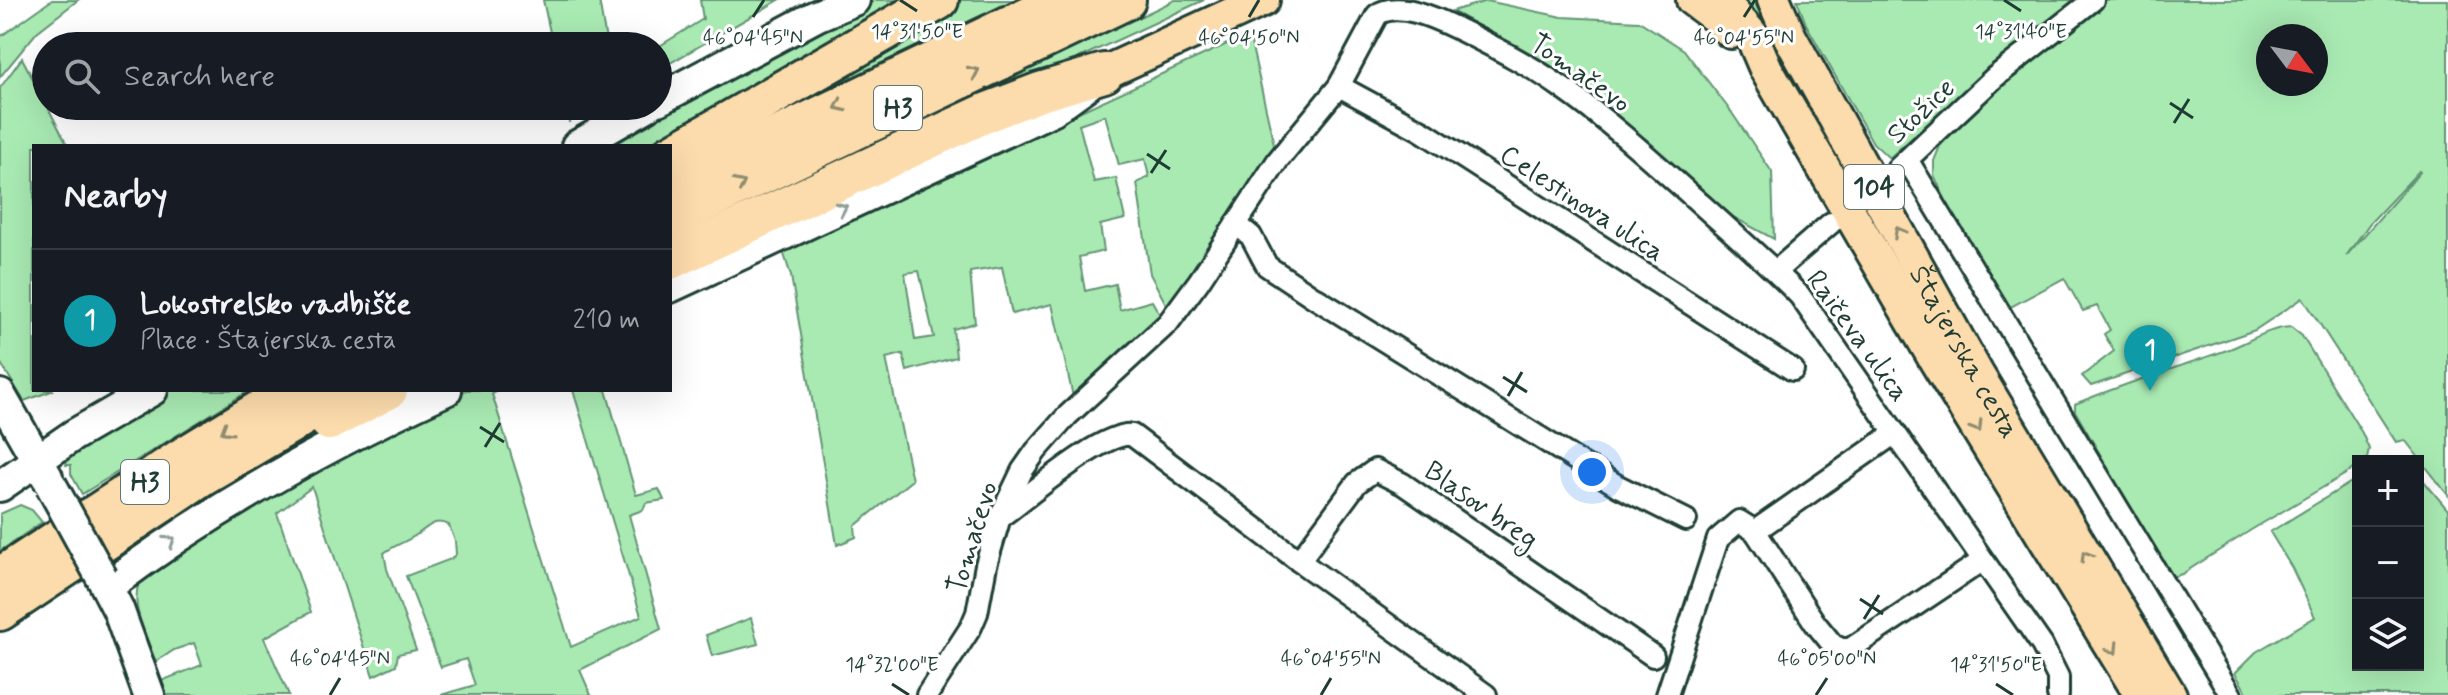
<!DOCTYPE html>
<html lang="en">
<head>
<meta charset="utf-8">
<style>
  body { margin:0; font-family:Mynerve,sans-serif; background:#20242c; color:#f1f3f6 }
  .controls { position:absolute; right:24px; bottom:24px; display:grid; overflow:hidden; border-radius:0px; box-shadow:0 8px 32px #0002 }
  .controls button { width:72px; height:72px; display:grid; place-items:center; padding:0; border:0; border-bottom:2px solid #363941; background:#171b24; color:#f1f3f6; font:40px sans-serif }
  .compass { position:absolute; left:2256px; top:24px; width:72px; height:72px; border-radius:50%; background:#171b24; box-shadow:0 8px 32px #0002; rotate:122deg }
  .you { position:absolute; left:1592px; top:472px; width:28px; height:28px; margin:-20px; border:6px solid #fff; border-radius:50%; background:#1a73e8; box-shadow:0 0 0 12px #1a73e833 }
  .badge { display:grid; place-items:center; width:52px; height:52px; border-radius:50%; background:#c8321e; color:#fff; font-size:26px; font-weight:700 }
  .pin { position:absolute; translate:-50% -66px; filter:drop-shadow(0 2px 4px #0008) }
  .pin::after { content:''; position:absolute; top:42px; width:28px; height:24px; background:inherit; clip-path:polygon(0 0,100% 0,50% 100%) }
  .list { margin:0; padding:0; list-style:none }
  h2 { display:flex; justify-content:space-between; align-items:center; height:104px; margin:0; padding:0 32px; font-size:34px }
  h2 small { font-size:26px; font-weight:400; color:#9ea1a6 }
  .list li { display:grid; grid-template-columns:52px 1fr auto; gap:24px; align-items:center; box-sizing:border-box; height:144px; padding:0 32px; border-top:2px solid #363941 }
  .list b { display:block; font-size:30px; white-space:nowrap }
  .list p { margin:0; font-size:26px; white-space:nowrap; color:#9ea1a6 }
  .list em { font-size:26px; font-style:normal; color:#9ea1a6 }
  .icon { flex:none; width:44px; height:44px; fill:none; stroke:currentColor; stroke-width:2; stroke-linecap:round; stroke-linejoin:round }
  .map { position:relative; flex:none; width:2448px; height:695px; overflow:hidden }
  .search { position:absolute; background:#171b24; box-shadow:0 8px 32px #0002; left:32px; top:32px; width:640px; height:88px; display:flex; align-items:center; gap:20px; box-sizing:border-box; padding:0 28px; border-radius:44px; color:#9ea1a6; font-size:30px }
  .panel { position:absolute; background:#171b24; box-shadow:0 8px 32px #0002; left:32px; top:144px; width:640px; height:248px; border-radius:0px }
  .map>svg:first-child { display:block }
  .green { fill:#a9eab3; stroke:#649474; stroke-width:2; fill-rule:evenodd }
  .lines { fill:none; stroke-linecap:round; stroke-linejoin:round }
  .street-casing { stroke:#1f3d34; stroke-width:26 }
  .secondary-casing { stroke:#1f3d34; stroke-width:36 }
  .primary-casing { stroke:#1f3d34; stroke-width:38 }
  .highway-casing { stroke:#1f3d34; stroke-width:44 }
  .street { stroke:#fff; stroke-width:20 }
  .secondary { stroke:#fff; stroke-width:30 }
  .primary { stroke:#fcdcac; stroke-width:32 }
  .highway { stroke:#fcdcac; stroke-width:38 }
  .secondary-bridge-casing { stroke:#1f3d34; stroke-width:36; stroke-linecap:butt }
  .secondary-bridge { stroke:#fff; stroke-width:30 }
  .oneway { stroke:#8e8c70 }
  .oneway2 { stroke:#8f9e9a }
  .ticks { fill:none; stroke:#1f3d34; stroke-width:3 }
  .labels { text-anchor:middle; stroke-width:6; stroke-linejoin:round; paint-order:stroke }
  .shield { fill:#fff; stroke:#627771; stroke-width:2 }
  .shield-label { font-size:26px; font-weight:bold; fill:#1f3d34 }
  .street-label { font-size:28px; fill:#1f3d34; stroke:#fff }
  .ticks-label { font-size:20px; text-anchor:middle; fill:#1f3d34; stroke:#fff; stroke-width:6; stroke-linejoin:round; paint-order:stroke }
</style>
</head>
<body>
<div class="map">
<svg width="2448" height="695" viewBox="0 0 2448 695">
  <rect width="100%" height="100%" fill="#fff"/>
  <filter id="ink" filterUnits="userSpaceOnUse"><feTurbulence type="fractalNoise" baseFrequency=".0125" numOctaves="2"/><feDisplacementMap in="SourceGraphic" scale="16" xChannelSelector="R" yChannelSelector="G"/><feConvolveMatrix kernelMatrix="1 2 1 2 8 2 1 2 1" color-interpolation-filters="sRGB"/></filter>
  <g filter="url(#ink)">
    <g class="green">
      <polygon points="52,0 78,0 37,32 0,77 0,37"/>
      <polygon points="543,0 599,0 607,46 553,46"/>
      <polygon points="700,0 779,0 658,70 658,47 703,19"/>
      <polygon points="877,0 919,0 665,146 596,146 847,13"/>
      <polygon points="956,0 1014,0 726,137"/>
      <polygon points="1175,0 1204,0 951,117 680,236"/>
      <polygon points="1733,0 1753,0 1837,162"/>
      <polygon points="1797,0 2078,0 1974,83 1889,158 1873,143 1806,24"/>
      <path d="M2106 0H2448V495L2405 440 2396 442 2303 298 2255 330 2091 386 2082 376 2114 351 2104 334 2110 330 2097 306 2083 311 2064 278 2009 308 1948 205 1934 175V161L1940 146 1971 111 2043 48ZM2268 36H2316V84H2268ZM2419 171 2420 172 2346 256 2370 223Z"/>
      <polygon points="1487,1 1562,17 1639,21 1684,50 1732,113 1772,172 1774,239 1722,211 1648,141 1544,62 1452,11"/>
      <path d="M1249 34 1275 149 1171 307 1166 304 1150 274 1137 183 1149 177 1145 159 1119 165 1105 115 1079 124 1094 182 1116 178 1125 219 1100 225 1104 251 1079 257 1085 291 1115 284 1120 310 1152 301 1160 315 1158 320 1074 401 1052 304 1012 314 1002 267 970 272 975 323 953 329 956 357 907 371 903 354 886 358 912 480 855 526 856 537 837 545 791 276 782 248ZM919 271 934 337 915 340 905 273Z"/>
      <polygon points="22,58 68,146 34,146 34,390 54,390 24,401 0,362 0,88"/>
      <polygon points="566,106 597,106 569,122"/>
      <path d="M2291 327 2302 336 2362 433 2369 449 2367 459 2358 461V466L2344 475 2251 530 2182 574 2171 577 2075 411V404C2125 383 2176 368 2227 350 2249 342 2268 328 2291 327Z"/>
      <polygon points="172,390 250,390 82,494 71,474 71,465 66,465 69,454 77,445"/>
      <path d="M466 390H500L492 394 571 647 641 616 573 390H606L636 495 659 489 664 500 646 503 643 510 629 515 661 629 580 670 591 695H441L475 685 466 659 441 667 406 576 451 559 456 554 455 541 449 525C434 519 431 525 419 533 409 541 396 544 384 553L387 569 416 650 398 654 396 665 373 676 312 487 277 513 311 612 264 638 289 695H165L161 681 202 665 194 643 174 650 156 662C145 631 122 595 149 567L389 426Z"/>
      <polygon points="2418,474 2448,510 2448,695 2248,695 2235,673 2256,652 2315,617 2292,568 2270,532 2358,478 2358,665 2418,665"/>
      <polygon points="20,505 32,510 42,522 0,551 0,514"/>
      <polygon points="751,618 758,644 712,656 706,635"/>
    </g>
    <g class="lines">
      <g class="street-casing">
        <g id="street">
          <polyline points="1339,86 1422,131 1793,370"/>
          <polyline points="1908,161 2231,695"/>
          <polyline points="1897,169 1995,77 2093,0"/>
          <polyline points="1236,224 1251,236 1267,266 1312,296 1618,486 1686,520"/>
          <polyline points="1776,271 1831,223"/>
          <polyline points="1895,433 1755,531 1815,623 1833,645 1841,649 1850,649 1982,561"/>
          <path d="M1000 517C1027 498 1102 431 1132 435L1299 561 1486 695"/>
          <polyline points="1299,561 1357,483 1375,470 1403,484 1653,656"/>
          <path d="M927 695 971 627 977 613 986 565 1000 517 1022 471 1036 451 1067 416 1168 323 1199 281 1278 160 1339 86 1377 15C1397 0 1435 18 1456 28 1492 46 1529 64 1562 88 1612 123 1657 165 1702 205 1735 235 1769 264 1800 296L2042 645 2058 677V695"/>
          <polyline points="1667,695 1718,539 1739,521 1755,531"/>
        </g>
      </g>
      <g class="secondary-casing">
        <g id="secondary">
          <polyline points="658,100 816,16 854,0"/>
          <polyline points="577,146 647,106"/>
          <polyline points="670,287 1052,110 1088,84"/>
          <polyline points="0,395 47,477"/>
          <polyline points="0,486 74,435 152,390"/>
          <polyline points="102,578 118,609 149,695"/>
          <path d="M107 587C212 508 326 445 446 390"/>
        </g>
      </g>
      <g class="primary-casing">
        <g id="primary">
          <polyline points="1693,0 1719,19 1731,32"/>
          <polyline points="1721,0 1751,34 1766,69 1936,361 2141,695"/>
          <path id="s1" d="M1774 0 1790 37 1977 374 2170 695"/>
          <polyline points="1104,73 1263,0"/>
        </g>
      </g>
      <g class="highway-casing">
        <g id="highway">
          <polyline points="670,155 939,0"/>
          <polyline points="670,188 1062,0"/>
          <polyline points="670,219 1126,0"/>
          <polyline points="670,260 988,112 1040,92 1104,73"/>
          <polyline points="329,421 388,390"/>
          <polyline points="0,577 183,457 293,390"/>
          <polyline points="0,611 202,476 348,390"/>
        </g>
      </g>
      <use href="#street" class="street"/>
      <use href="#secondary" class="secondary"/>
      <use href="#primary" class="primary"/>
      <use href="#highway" class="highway"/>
      <g class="secondary-bridge-casing">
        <polyline id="secondary-bridge" points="51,485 102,578"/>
      </g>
      <use href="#secondary-bridge" class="secondary-bridge"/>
    </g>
    <defs><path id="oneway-chevron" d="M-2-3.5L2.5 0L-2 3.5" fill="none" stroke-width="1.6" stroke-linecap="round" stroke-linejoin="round" transform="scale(2)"/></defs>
    <g class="oneway">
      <use href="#oneway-chevron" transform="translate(974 72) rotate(-25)"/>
      <use href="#oneway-chevron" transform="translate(840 106) rotate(155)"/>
      <use href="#oneway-chevron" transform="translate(740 184) rotate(-27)"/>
      <use href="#oneway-chevron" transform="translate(1899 232) rotate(-119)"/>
      <use href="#oneway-chevron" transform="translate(1977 427) rotate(58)"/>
      <use href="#oneway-chevron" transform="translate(226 430) rotate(148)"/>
      <use href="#oneway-chevron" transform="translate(2086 556) rotate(-121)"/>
      <use href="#oneway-chevron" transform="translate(2113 649) rotate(58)"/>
    </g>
    <g class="oneway2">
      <use href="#oneway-chevron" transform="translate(842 208) rotate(-25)"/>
      <use href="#oneway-chevron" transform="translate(170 541) rotate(-34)"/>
    </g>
  </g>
  <path class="ticks" d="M900 0 917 11M2004 0 2021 11M753 17 764 0M1249 17 1259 0M1744 17 1755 0M2170 103 2193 118M2174 123 2189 99M1147 154 1170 169M1151 173 1166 150M1503 377 1527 392M1508 396 1522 372M480 427 504 442M485 447 500 423M1860 599 1883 614M1864 619 1879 595M892 684 909 695M1996 684 2013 695M330 695 340 678M1321 695 1331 678M1816 695 1827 678"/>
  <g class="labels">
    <g class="shield">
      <rect x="874" y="86" width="48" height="44" rx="6"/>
      <rect x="1844" y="165" width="60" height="44" rx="6"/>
      <rect x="121" y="460" width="48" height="44" rx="6"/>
    </g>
    <g class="shield-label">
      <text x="898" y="117">H3</text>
      <text x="1874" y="196">104</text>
      <text x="145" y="491">H3</text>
    </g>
    <g class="street-label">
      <text transform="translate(1581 72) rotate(35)" y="10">Tomačevo</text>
      <text transform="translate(1920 110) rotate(-43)" y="10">Stožice</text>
      <text transform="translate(1583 202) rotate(33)" y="10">Celestinova ulica</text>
      <text transform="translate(1859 335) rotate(54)" y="10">Raičeva ulica</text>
      <text dy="10" stroke="none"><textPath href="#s1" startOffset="400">Štajerska cesta</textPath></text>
      <text transform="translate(1482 504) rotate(35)" y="10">Blasov breg</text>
      <text transform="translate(971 537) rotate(-73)" y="10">Tomačevo</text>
    </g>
  </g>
  <g class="ticks-label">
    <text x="917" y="38">14°31'50"E</text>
    <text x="2021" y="38">14°31'40"E</text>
    <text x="753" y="44">46°04'45"N</text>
    <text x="1249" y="44">46°04'50"N</text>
    <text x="1744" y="44">46°04'55"N</text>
    <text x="340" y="665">46°04'45"N</text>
    <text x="1331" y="665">46°04'55"N</text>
    <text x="1827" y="665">46°05'00"N</text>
    <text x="892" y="671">14°32'00"E</text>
    <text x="1996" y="671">14°31'50"E</text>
  </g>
</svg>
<div class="controls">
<button>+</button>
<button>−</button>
<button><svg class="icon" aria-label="layers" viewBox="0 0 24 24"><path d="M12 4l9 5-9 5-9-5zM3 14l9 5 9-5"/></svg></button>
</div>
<svg class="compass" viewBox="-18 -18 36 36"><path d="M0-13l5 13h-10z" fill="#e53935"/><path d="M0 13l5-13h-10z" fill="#9ea1a6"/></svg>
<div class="you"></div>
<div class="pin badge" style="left:2150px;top:391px;background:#0f9aa8">1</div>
<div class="search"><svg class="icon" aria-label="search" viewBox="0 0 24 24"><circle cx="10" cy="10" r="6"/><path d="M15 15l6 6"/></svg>Search here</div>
<section class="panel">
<h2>Nearby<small></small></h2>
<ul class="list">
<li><span class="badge" style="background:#0f9aa8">1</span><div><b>Lokostrelsko vadbišče</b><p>Place · Štajerska cesta</p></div><em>210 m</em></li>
</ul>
</section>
</div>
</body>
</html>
